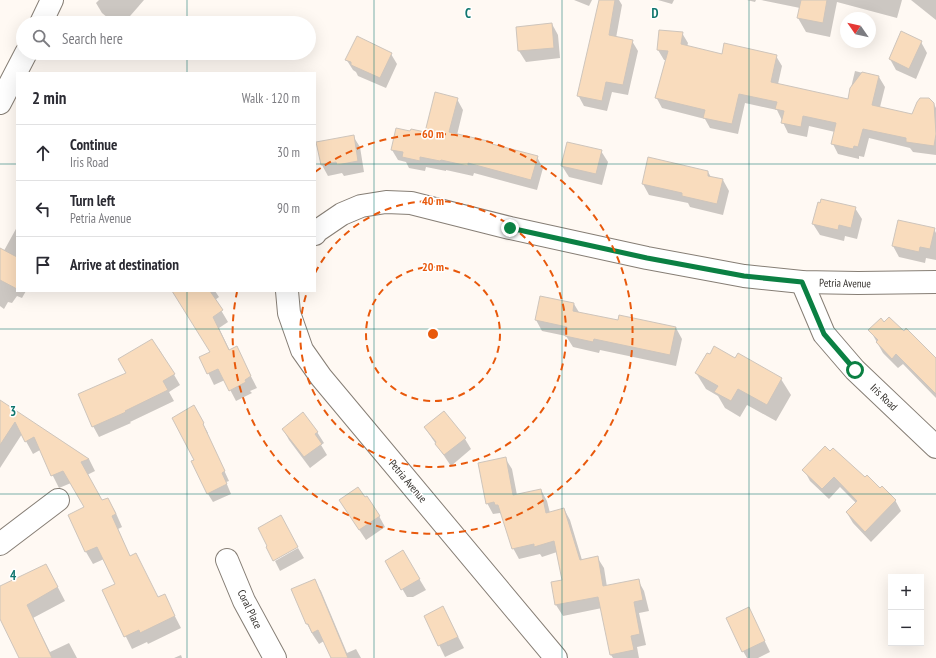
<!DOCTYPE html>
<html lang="en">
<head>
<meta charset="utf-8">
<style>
  body { margin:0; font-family:"PT Sans Narrow",sans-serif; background:#f7f7f7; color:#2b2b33 }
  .controls { position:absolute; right:12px; bottom:12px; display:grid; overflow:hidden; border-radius:0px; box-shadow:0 4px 16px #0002 }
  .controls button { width:36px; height:36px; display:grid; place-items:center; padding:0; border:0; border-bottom:1px solid #e1e1e2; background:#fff; color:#2b2b33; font:20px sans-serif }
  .compass { position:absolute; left:840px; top:12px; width:36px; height:36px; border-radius:50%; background:#fff; box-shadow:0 4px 16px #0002; rotate:304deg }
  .stop { position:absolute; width:12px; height:12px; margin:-9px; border:3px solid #0b8043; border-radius:50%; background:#fff }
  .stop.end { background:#0b8043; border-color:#fff; box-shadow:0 1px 4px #0008 }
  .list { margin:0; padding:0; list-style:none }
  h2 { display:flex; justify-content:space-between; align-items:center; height:52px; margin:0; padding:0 16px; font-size:17px }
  h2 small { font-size:13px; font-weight:400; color:#7c7c81 }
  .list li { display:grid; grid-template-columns:26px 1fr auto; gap:12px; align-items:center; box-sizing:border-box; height:56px; padding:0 16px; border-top:1px solid #e1e1e2 }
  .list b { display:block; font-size:15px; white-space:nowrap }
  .list p { margin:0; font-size:13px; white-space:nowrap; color:#7c7c81 }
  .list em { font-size:13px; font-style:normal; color:#7c7c81 }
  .icon { flex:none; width:22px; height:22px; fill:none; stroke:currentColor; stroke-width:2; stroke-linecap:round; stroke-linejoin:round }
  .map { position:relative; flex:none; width:936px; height:658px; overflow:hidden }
  .search { position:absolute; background:#fff; box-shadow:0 4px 16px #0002; left:16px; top:16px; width:300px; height:44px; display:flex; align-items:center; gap:10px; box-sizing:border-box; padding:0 14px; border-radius:22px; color:#7c7c81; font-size:15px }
  .panel { position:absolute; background:#fff; box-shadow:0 4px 16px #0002; left:16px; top:72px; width:300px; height:220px; border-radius:0px }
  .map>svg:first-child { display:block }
  .shadow { fill:#0003 }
  .building { fill:#f9dcbd; stroke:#cec5bc }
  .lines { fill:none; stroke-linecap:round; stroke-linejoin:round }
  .minor-casing { stroke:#867e75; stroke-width:24 }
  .minor { stroke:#fff; stroke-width:22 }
  .route { stroke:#0b8043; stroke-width:5 }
  .grid { fill:none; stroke:#0f766e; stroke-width:1; stroke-opacity:0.55 }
  .ring { fill:none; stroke:#e8590c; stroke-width:2; stroke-dasharray:7 5 }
  .labels { text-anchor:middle; stroke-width:3; stroke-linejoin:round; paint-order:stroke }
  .street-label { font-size:11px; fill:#33302c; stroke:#fff }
  .grid-label { font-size:13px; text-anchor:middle; font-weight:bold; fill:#0f766e; stroke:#fff; stroke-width:3; stroke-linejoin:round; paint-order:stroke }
  .centre { fill:#e8590c; stroke:#fff; stroke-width:2 }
  .ring-label { font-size:12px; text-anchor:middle; font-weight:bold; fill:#e8590c; stroke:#fff; stroke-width:3; stroke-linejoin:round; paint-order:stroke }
</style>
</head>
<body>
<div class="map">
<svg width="936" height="658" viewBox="0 0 936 658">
  <rect width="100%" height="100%" fill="#fff9f3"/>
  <g class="shadow">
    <polygon points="99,0 144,0 124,23 114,23 102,13 96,3"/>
    <polygon points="574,0 592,0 589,6"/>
    <polygon points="600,0 619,0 622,5 616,38 632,41 638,51 628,95 612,92 607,111 584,106 578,95"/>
    <polygon points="658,0 674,0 672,4"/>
    <polygon points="747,0 756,0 755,2"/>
    <polygon points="761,0 902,0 897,18 837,2 830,37 806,32 798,18 800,8"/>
    <polygon points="911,0 936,0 936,20"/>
    <polygon points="552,24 558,35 560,58 526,62 519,51 517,28"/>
    <polygon points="682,33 688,43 687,47 723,55 776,56 782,66 778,84 848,100 855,71 879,77 885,87 880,107 912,115 934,104 936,108 936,155 913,152 910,148 869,138 864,157 859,156 859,159 838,154 833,144 835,132 809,126 807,137 788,133 777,110 745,103 738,134 710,128 705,119 662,108 656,97 666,60 664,60 658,50"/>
    <polygon points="921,42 927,53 916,79 896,70 890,59"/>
    <polygon points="391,54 397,64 386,88 358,76 356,72 353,70 346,59"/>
    <polygon points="457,99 463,110 457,135 492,143 493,145 537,157 543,168 537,190 474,173 473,176 446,170 446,171 426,167 425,171 409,168 406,162 398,160 392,150 411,132 426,133"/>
    <polygon points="353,136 360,147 364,172 344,176 342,173 328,176 322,165 318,143"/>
    <polygon points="601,151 608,162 602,185 569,177 562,166"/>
    <polygon points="708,172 711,177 723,180 729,191 723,215 690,207 688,203 649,195 643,184"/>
    <polygon points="821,204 855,208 862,219 857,239 845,236 844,241 820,235 813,224"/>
    <polygon points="17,227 17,291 26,291 22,298 17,296 12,303 8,302 4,309 0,306 0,258"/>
    <polygon points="934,229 936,233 936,260 926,258 925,263 899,257 893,246"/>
    <polygon points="173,291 215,291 219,297 215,300 228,322 219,328 230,351 242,359 257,388 250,391 252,393 236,401 225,380 214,385 201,358 211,352"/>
    <polygon points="574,304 580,314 619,322 676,328 682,339 676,366 600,350 599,353 573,347 566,336 542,331 536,320"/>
    <polygon points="884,323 904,333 936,360 936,398 903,364 898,368 883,353 870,330"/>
    <polygon points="159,349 180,385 169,392 174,401 130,422 131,423 99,437 93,426 128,373"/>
    <polygon points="735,359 781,379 791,395 776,421 747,405 740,417 725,408 718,396 706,389 696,373"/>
    <polygon points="4,404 89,459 95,471 87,475 102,502 108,499 115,511 122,527 118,529 130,557 158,598 164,595 181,628 148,644 147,642 132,649 103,590 116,584 104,559 93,564 86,552 85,508 71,483 59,488 40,450 33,454 22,434 0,468 0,411"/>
    <polygon points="194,407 208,433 207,433 229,481 226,482 231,494 213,502 208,494 196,460"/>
    <polygon points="425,428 465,439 471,449 451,466"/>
    <polygon points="283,429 317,432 324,443 321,445 327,455 310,468 289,440"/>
    <polygon points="505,458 512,469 517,495 541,490 547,501 550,513 564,509 570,520 582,560 597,557 604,568 607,587 638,580 644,591 649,611 639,613 646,645 637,647 639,658 613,658 611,655 602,608 563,616 556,605 552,583 563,580 557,552 542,557 540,554 519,559 513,548 502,516 500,513 493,514 487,503"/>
    <polygon points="804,470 865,479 895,500 901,511 871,542 853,523 847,513 856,503 840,487 829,499 810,481"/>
    <polygon points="340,501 379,516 385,527 366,540"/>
    <polygon points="298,548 304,558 280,571 275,561"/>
    <polygon points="403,552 426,590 413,597 407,597 386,561"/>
    <polygon points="53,578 65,601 33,618 50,652 69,643 77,658 20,658 0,616 0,588"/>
    <polygon points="314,581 321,591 347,653 356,649 361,658 332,658 324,641 319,644 313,635 307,624 292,590"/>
    <polygon points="443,608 464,648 445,657 425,616"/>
    <polygon points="754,619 770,652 758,658 747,658 743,651"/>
    <polygon points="181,655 182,658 174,658"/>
  </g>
  <g class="building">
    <polygon points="599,0 615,0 609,35 633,40 623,85 606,82 602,101 577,96"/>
    <polygon points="801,0 827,0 823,23 797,18"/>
    <polygon points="552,23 554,48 518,51 516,27"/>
    <polygon points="659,30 683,32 681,44 722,54 724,43 777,55 771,82 848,99 850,88 862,72 879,76 872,105 912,114 917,102 920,98 929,98 934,103 936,134 934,146 906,142 906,138 863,129 858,147 854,146 853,149 831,144 836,123 803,116 801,127 781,123 784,111 775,109 777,102 739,94 732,124 703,118 705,110 655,98 668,51 657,50"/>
    <polygon points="901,31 922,41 909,69 889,59"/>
    <polygon points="357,36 392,53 380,78 351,65 351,62 345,60"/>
    <polygon points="435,92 458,98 449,132 492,142 492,144 538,156 531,180 468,163 468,166 441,160 440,161 420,157 420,161 402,157 403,152 391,150 396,128 410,131 411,129 425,132"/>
    <polygon points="354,135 358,161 337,165 336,162 321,165 316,142"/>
    <polygon points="567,142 602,150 596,174 561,166"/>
    <polygon points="648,157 708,171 708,176 723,179 717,204 682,196 682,193 642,184"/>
    <polygon points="821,199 856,207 851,228 839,225 838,230 812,224 818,202 820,203"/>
    <polygon points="898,220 935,228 930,249 920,247 919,252 892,246"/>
    <polygon points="0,248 17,257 17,289 0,280"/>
    <polygon points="172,291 210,291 223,310 213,317 229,350 237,346 251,376 245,380 246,382 229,391 218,369 207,374 199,357 210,352"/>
    <polygon points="540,296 574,303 573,311 618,320 619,315 676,327 670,355 594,339 593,342 565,336 567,327 535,320"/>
    <polygon points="889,317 904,331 906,328 936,358 936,394 896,354 892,359 876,342 878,340 868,330 881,318 884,322"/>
    <polygon points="152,339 175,374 163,381 168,390 125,411 126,412 92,427 78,394 126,373 118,359"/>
    <polygon points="714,346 735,358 738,353 782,378 767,405 738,389 731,401 714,392 718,386 695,373 707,353 710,354"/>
    <polygon points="0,400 89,459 81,462 102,500 108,498 116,514 112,516 130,556 136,553 158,597 165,594 175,616 140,633 139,630 124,637 102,590 115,584 97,547 85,552 68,515 84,507 63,471 51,476 34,437 25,442 15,422 0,445"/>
    <polygon points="194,405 204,423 203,424 225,471 222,473 227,484 207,494 191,461 194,460 172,418"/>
    <polygon points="444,411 466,438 444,455 435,444 436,442 424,427"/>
    <polygon points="303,412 318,432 315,434 322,444 304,457 282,429"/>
    <polygon points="825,446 830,451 833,448 865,477 867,475 880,488 882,486 896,500 865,532 846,512 857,501 834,477 822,489 802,470"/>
    <polygon points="506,457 513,495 541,489 546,513 564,508 580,560 598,556 603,586 639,579 643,600 634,602 640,634 631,636 634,650 610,655 598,597 555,605 551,582 562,580 554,541 534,547 534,544 512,549 498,505 495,505 494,502 486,504 478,463"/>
    <polygon points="358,487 365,497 367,496 380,516 359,530 339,500"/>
    <polygon points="281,515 298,547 273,561 266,547 267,546 258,528"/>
    <polygon points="403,550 420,579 401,590 385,561"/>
    <polygon points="46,564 58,587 27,605 52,658 19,658 0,619 0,586"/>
    <polygon points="315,579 348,658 331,658 318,630 312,633 308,624 306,624 291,589"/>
    <polygon points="443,606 458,637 438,646 424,616"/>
    <polygon points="749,607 765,641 742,652 726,618"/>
  </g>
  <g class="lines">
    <g class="minor-casing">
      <g id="minor">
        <polyline points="41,23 52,0"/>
        <polyline points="0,103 26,53"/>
        <polyline points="315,234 317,231 342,214 361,206 386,202 411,203 510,228 647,258 744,276 802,282 858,283 936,282"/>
        <polyline points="802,282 824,334 855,370 936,447"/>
        <polyline points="287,291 289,313 302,350 321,377 556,658"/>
        <polyline points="0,544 58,500"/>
        <polyline points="227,560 244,601 275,658"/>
      </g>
    </g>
    <use href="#minor" class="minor"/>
  </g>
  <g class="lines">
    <polyline class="route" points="510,228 647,258 744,276 802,282 824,334 855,370"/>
  </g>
  <path class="grid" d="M187 0V23M374 0V658M562 0V658M749 0V658M187 53V73M0 164H17M315 164H936M187 291V658M0 329H936M0 494H936"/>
  <g class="ring">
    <circle cx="433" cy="334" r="67"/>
    <path d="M315 273A133 133 0 1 1 307 292"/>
    <path d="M315 172A200 200 0 1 1 237 292"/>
  </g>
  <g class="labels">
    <g class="street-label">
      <text transform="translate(845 283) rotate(1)" y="4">Petria Avenue</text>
      <text transform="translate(884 397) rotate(44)" y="4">Iris Road</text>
      <text transform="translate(408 481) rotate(50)" y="4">Petria Avenue</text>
      <text transform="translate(250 609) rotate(64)" y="4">Coral Place</text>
    </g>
  </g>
  <g class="grid-label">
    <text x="468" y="18">C</text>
    <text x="655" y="18">D</text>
    <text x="13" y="416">3</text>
    <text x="13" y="580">4</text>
  </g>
  <circle cx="433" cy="334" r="6" class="centre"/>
  <g class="ring-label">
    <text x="433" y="138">60 m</text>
    <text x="433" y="205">40 m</text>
    <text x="433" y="271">20 m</text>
  </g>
</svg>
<div class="controls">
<button>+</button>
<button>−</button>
</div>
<svg class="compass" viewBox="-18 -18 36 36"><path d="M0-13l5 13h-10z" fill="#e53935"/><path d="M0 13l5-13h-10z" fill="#7c7c81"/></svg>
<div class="stop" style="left:855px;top:370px"></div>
<div class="stop end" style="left:510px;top:228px"></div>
<div class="search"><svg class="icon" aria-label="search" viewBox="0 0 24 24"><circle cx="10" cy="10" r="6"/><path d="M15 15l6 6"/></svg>Search here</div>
<section class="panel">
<h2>2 min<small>Walk · 120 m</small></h2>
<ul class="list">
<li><svg class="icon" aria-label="ahead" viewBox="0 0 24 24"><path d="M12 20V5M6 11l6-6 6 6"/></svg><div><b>Continue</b><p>Iris Road</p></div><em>30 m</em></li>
<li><svg class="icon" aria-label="left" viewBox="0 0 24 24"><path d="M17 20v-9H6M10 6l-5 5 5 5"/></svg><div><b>Turn left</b><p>Petria Avenue</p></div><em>90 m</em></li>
<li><svg class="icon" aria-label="arrive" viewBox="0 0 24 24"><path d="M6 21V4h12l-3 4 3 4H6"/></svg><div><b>Arrive at destination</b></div></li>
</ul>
</section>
</div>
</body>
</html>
